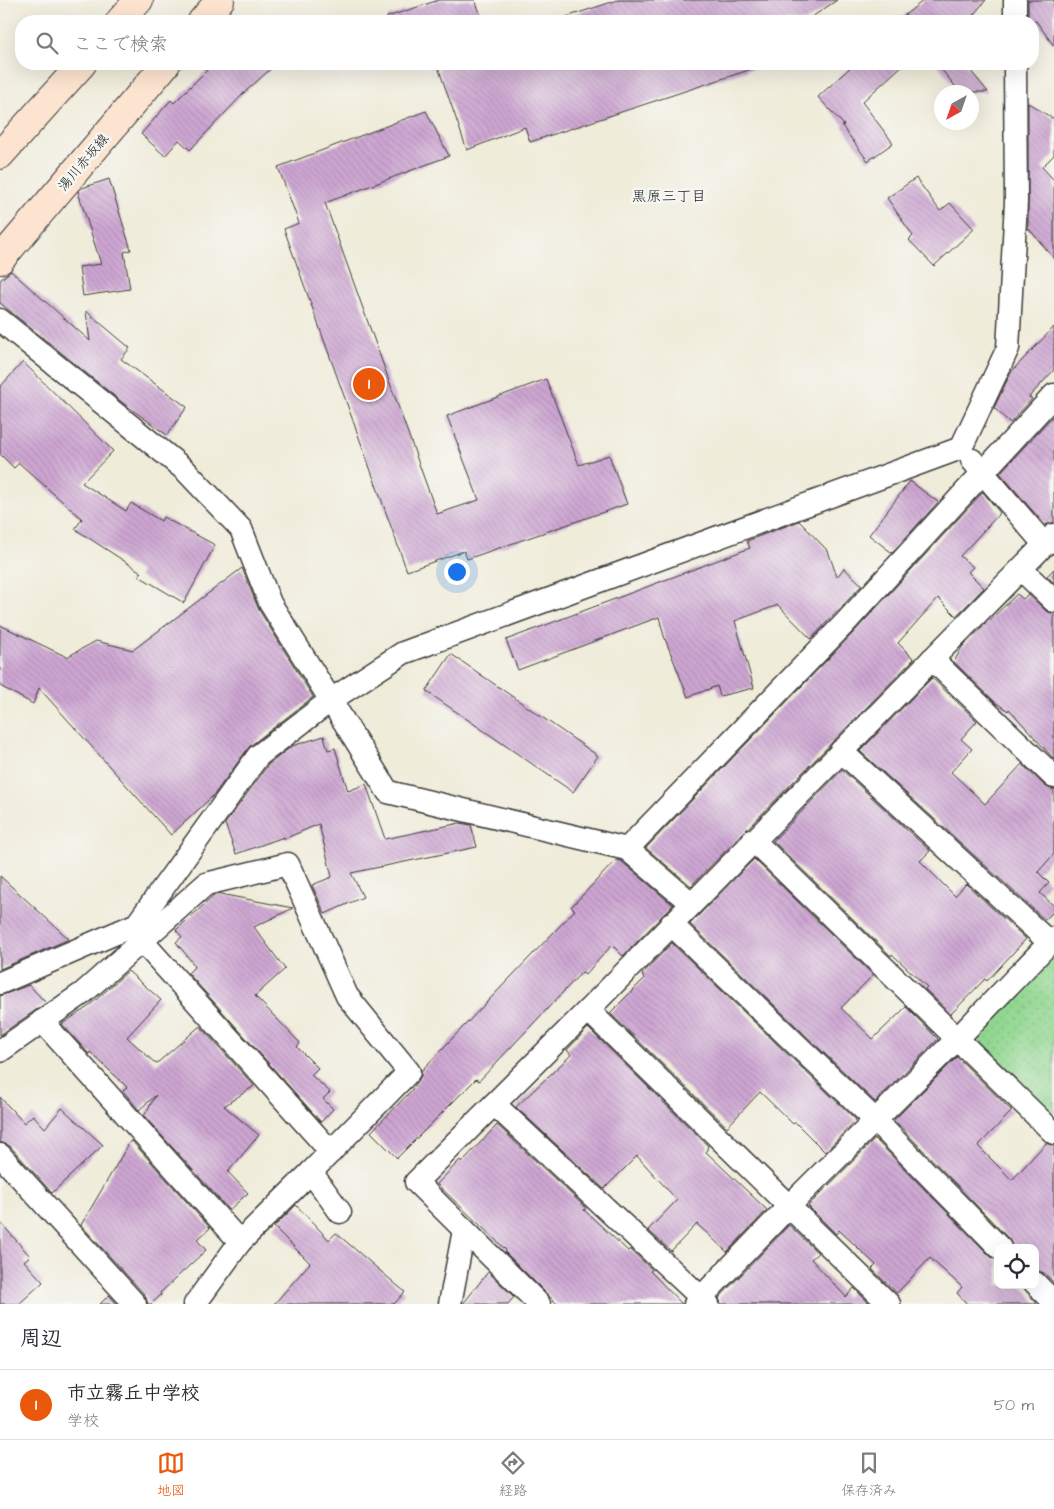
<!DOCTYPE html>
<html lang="ja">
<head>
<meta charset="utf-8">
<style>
  body { margin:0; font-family:"Architects Daughter","Klee One",sans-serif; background:#f7f7f7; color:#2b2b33 }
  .controls { position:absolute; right:15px; bottom:15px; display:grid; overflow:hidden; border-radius:10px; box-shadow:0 5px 20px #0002 }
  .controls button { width:45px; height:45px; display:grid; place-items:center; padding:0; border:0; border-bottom:1px solid #e1e1e2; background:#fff; color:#2b2b33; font:25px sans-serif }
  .compass { position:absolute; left:934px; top:85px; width:45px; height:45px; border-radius:50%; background:#fff; box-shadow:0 5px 20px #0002; rotate:220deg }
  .you { position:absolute; left:456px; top:571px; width:18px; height:18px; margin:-12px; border:4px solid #fff; border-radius:50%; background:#1a73e8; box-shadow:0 0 0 8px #1a73e833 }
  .badge { display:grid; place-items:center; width:32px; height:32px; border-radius:50%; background:#ea580c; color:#fff; font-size:16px; font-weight:700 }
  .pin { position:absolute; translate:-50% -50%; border:2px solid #fff; box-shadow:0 1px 5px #0006 }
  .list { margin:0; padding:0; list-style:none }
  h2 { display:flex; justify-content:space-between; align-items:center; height:65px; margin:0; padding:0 20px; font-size:21px }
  h2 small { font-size:16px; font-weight:400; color:#7c7c81 }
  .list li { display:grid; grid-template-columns:32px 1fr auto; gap:15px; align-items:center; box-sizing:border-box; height:70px; padding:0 20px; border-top:1px solid #e1e1e2 }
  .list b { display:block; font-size:19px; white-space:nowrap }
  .list p { margin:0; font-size:16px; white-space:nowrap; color:#7c7c81 }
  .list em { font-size:16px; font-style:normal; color:#7c7c81 }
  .icon { flex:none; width:28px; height:28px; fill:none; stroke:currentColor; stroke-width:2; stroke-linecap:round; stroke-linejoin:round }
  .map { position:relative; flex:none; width:1054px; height:1304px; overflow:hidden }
  .search { position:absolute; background:#fff; box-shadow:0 5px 20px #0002; left:15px; right:15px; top:15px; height:55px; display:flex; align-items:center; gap:12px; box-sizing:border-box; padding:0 18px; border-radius:20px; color:#7c7c81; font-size:19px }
  .sheet { height:135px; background:#fff }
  nav { display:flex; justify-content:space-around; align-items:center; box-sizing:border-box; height:70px; border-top:1px solid #e1e1e2; background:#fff; font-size:14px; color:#7c7c81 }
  nav a { display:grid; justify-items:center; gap:2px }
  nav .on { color:#ea580c }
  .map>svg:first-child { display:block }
  .grass { fill:url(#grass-dots); stroke:#567a56 }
  .building { fill:url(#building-back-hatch) }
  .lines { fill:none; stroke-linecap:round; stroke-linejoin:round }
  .minor-casing { stroke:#3c3b38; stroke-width:25 }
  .secondary-casing { stroke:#3c3b38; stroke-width:30 }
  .minor { stroke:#fff; stroke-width:22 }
  .secondary { stroke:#fde4d0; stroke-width:28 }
  .labels { text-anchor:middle; stroke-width:5; stroke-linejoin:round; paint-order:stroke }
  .street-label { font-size:14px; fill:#1c1c1c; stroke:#f6f6f2 }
  .neighbourhood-label { font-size:15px; fill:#1c1c1c; stroke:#f6f6f2 }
</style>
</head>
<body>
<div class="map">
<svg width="1054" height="1304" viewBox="0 0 1054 1304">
  <defs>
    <pattern id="grass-dots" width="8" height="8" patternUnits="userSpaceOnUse" patternTransform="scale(1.25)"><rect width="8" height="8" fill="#91d790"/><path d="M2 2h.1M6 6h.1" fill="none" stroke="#7cb87c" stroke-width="1.8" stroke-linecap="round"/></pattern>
    <pattern id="building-back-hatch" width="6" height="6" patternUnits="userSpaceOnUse" patternTransform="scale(1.25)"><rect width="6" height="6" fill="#cda6d2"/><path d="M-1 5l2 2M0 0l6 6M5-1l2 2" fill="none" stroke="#af8eb4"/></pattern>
  </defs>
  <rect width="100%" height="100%" fill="#f6f6f2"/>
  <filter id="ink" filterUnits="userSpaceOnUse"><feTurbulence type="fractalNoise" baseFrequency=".02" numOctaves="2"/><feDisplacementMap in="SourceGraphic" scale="10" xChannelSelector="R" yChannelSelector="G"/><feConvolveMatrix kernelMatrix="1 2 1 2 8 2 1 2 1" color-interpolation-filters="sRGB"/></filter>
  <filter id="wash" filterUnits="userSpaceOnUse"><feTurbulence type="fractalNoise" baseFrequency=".0096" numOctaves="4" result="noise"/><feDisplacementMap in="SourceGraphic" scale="20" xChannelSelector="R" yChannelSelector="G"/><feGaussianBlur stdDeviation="1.12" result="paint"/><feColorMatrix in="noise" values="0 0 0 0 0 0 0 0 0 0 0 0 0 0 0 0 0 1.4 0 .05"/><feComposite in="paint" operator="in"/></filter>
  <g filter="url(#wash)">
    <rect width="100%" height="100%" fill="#f0ecda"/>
    <path class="grass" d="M1054 952V1113L978 1039C980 1024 1040 967 1054 952Z"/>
    <g id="blocks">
      <g class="building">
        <polygon points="439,0 475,0 483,21 388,21 387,17"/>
        <polygon points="618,0 837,0 806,21 567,21 566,17"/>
        <polygon points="924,0 986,0 968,21 897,21"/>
        <polygon points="1028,0 1054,0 1054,46 1036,21 1028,21"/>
        <polygon points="213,64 276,64 244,93 190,150 179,140 165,156 141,134 171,100 174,103"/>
        <polygon points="437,64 754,64 755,68 530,142 525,127 467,150"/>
        <polygon points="854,64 904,64 862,102 893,143 868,161 842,126 844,125 818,97"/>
        <polygon points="937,64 965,64 988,92 960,92"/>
        <polygon points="1028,103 1052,118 1054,117 1054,155 1042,167 1054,180 1054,258 1028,228"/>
        <polygon points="426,111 449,156 325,203 437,514 479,500 447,416 546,379 579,465 609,455 627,504 467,559 464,551 407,571 284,229 299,223 278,167"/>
        <polygon points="916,178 940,211 950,203 974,229 934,266 909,240 913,236 887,198"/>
        <polygon points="109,179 131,250 124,252 130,289 83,296 79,267 101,264 78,192 82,188"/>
        <polygon points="11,271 90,341 86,311 130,348 121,359 187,407 167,435 123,403 0,303 0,280"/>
        <polygon points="1054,327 1054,370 1029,397 1032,399 1010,423 994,408 1011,372"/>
        <polygon points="23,362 113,451 82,483 126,511 131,503 161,521 163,517 215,545 184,603 139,576 141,572 75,529 82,519 19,463 14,468 0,454 0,387"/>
        <polygon points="1052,417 1054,418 1054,522 1045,525 1000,473"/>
        <polygon points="910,481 938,502 892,553 869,535"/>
        <polygon points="983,492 1000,513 960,556 973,567 968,572 984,588 956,616 938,598 898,643 914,659 691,886 646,848 853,633"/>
        <polygon points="799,521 828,551 837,577 844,568 862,585 811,639 778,605 735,621 754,688 720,696 717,686 688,697 664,636 659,617 518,670 506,640 750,548 747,541"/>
        <polygon points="242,568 259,610 313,697 250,746 213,796 171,835 39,688 33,704 0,686 0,625 67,657 96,641 133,650"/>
        <polygon points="1054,569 1054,583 1047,576"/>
        <polygon points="1017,594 1023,599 1028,594 1045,610 1054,614 1054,759 1009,709 1008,711 995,702 954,662 962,647"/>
        <polygon points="451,654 598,756 573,792 426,691"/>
        <polygon points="932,678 977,721 961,739 972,749 951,772 985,804 1022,764 1045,786 1054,790 1054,854 1038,872 1049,883 1040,893 1054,906 1054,911 1045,920 860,751"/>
        <polygon points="324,736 328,750 335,748 348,791 366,784 385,839 460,823 471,825 477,847 351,873 363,897 325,914 312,885 332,877 319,824 284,839 284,837 236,854 225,824 268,765 292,746"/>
        <polygon points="842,770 930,851 920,861 955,896 966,884 1026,939 987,981 985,979 951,1014 925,989 927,987 892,954 891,956 773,841"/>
        <polygon points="754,859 873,975 841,1008 873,1039 906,1007 938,1039 875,1102 690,924"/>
        <polygon points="616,860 621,861 673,905 623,956 612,945 585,975 582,972 479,1081 476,1079 397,1158 371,1132 411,1091 421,1076 422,1070 575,910 571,907"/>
        <polygon points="0,876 69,939 0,969"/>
        <polygon points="220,894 293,908 254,927 285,969 255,996 300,1043 297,1047 318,1068 311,1075 330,1092 323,1099 333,1109 321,1122 188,973 195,966 176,942 182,937 176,930 215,895"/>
        <polygon points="672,943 856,1120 825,1152 795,1122 793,1124 760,1092 727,1127 610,1013 644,979 642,974"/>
        <polygon points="128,971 161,1000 127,1037 156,1064 200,1026 254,1086 224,1106 259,1135 228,1172 248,1193 229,1210 144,1116 156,1095 139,1110 123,1091 127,1087 90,1052 89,1054 62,1024 88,1007"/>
        <polygon points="29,985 46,1003 0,1035 0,996"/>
        <polygon points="588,1028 708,1146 706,1152 767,1210 727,1252 697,1224 671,1251 648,1230 677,1200 637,1156 604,1189 516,1107 571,1055 567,1050"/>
        <polygon points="957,1057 1012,1111 978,1146 1012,1180 1046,1143 1054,1146 1054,1283 1044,1273 1035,1270 1035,1248 1013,1248 1009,1239 894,1120"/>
        <polygon points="0,1097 24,1123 33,1115 45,1128 62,1108 103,1145 52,1193 10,1146 0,1142"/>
        <polygon points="497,1125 586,1208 584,1210 628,1251 630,1249 652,1270 650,1271 682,1304 557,1304 505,1252 506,1250 437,1184 460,1160 462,1162"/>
        <polygon points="875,1139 991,1257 998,1261 998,1285 1022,1285 1037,1304 967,1304 957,1293 962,1287 930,1258 897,1293 872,1269 876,1265 839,1230 836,1234 808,1206"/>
        <polygon points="131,1140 210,1228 197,1240 206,1250 160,1293 161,1295 151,1304 148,1304 145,1295 81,1225"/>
        <polygon points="296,1205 329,1240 336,1233 405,1292 394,1304 274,1304 310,1263 274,1227"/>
        <polygon points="0,1222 30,1256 24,1261 43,1282 19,1304 0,1304"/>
        <polygon points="789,1225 818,1253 811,1259 846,1297 854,1288 870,1304 721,1304 719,1298"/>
        <polygon points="488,1272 514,1297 508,1304 463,1304"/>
        <polygon points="109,1295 117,1304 100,1304"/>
      </g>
    </g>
  </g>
  <g filter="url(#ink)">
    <use href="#blocks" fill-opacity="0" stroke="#3c3b38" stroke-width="1"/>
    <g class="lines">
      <g class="minor-casing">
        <g id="minor">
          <polyline points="1015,0 1015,21"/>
          <polyline points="0,320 185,470 241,529 270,603 388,792 627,849 691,903"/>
          <polyline points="972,460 1045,545"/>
          <polyline points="1021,569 1054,601"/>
          <polyline points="932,659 1054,777"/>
          <polyline points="841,751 1050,943"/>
          <polyline points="753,840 1054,1133"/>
          <polyline points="627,849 844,624 1054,395"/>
          <polyline points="671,924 875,1120 1000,1248"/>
          <polyline points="142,941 331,1152"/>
          <polyline points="0,983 137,924 258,756 331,700 403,653 961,448 1008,348 1016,202 1015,64"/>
          <polyline points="588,1010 889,1304"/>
          <polyline points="42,1021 240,1242"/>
          <polyline points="0,1051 83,993 206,884 288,864 347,996 409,1072 311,1172"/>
          <polyline points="494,1104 708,1304"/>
          <polyline points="0,1155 135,1304"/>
          <polyline points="1035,1283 1054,1302"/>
          <polyline points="195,1304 240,1242 311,1172 340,1212"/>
          <polyline points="450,1304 464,1230"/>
          <polyline points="539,1304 416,1182 588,1010 1054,535"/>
          <polyline points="695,1304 789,1206 957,1039 1054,938"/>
        </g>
      </g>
      <g class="secondary-casing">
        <g id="secondary">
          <polyline points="120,21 139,0"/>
          <polyline points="202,21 220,0"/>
          <polyline points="0,155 82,64"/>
          <polyline points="0,260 166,64"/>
        </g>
      </g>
      <use href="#minor" class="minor"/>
      <use href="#secondary" class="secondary"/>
    </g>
  </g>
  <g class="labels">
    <g class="street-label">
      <text transform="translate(83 162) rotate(-50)" y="5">湯川赤坂線</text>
    </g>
    <g class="neighbourhood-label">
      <text x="669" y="201">黒原三丁目</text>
    </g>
  </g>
</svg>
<div class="controls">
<button><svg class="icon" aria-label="locate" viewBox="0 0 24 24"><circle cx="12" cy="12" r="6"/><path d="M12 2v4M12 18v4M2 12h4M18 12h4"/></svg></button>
</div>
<svg class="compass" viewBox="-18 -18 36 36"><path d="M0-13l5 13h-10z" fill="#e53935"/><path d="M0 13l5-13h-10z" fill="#7c7c81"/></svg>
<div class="you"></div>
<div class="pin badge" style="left:369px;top:384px">1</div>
<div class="search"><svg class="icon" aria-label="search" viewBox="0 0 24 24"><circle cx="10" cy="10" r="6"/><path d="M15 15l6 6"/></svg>ここで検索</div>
</div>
<section class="sheet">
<h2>周辺<small></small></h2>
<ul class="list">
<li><span class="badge">1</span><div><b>市立霧丘中学校</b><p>学校</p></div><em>50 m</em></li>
</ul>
</section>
<nav>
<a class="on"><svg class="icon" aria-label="map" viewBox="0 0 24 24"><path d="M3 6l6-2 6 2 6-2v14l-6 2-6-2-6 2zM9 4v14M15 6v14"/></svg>地図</a>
<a><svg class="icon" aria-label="directions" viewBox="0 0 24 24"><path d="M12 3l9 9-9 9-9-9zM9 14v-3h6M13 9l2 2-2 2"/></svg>経路</a>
<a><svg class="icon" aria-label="saved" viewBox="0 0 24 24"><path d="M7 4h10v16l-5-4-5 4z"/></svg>保存済み</a>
</nav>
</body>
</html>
